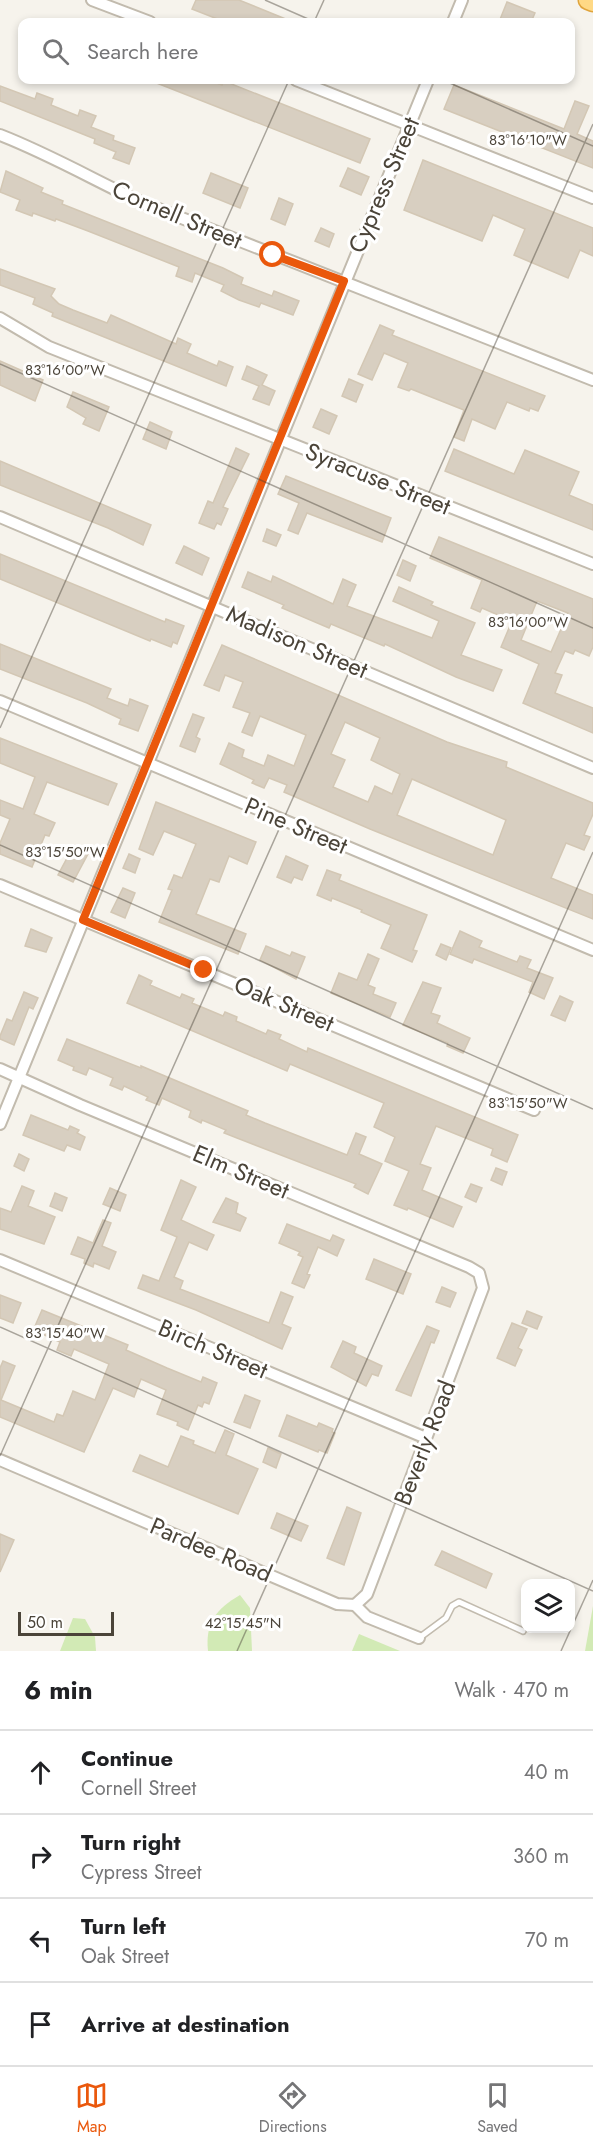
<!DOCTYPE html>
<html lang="en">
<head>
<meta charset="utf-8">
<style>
  body { margin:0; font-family:Jost,sans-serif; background:#f6f6f6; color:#202124 }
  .controls { position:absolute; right:18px; bottom:18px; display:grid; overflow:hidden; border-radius:12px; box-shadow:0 3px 9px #0003 }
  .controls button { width:54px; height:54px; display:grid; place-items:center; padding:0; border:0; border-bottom:2px solid #e0e0e0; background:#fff; color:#202124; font:30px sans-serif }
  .scale { position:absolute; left:18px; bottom:15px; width:96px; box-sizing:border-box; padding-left:6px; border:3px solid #4b4439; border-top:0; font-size:16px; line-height:21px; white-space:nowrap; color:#4b4439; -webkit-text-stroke:4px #fff; paint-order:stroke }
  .stop { position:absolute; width:18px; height:18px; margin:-14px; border:4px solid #ea580c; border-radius:50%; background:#fff }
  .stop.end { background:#ea580c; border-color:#fff; box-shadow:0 2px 6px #0008 }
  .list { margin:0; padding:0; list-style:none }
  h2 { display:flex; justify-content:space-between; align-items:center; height:78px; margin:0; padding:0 24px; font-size:26px }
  h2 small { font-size:20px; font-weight:400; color:#757577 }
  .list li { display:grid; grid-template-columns:39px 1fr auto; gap:18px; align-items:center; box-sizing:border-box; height:84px; padding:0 24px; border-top:2px solid #e0e0e0 }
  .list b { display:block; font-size:22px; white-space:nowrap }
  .list p { margin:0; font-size:20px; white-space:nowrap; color:#757577 }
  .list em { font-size:20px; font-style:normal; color:#757577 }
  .icon { flex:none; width:33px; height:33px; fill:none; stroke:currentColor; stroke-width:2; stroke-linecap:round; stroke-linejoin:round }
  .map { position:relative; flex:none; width:593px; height:1651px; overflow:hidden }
  .search { position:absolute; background:#fff; box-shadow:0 3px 9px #0003; left:18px; right:18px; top:18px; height:66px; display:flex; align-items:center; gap:15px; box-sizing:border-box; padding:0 21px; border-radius:12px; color:#757577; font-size:22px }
  .sheet { height:414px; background:#fff }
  nav { display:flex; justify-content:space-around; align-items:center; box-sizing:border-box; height:84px; border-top:2px solid #e0e0e0; background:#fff; font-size:16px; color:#757577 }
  nav a { display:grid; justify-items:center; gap:3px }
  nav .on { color:#ea580c }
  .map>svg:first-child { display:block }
  .green { fill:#d2eab5 }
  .building { fill:#d8cfc1; stroke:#d3c7b4; stroke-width:1.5; fill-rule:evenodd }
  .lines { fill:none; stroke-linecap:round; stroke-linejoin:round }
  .service-casing { stroke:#c2bbae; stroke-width:8 }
  .minor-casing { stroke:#c2bbae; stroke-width:14 }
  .trunk-casing { stroke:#e0a43c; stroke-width:21 }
  .service { stroke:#fff; stroke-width:5 }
  .minor { stroke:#fff; stroke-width:10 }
  .trunk { stroke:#ffd985; stroke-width:18 }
  .route { stroke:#ea580c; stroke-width:8 }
  .ticks { fill:none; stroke:#4b4439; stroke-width:1.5; stroke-opacity:0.45 }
  .labels { text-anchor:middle; stroke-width:6; stroke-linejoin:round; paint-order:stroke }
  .street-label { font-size:24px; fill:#4b4439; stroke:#fff }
  .ticks-label { font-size:15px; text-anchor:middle; fill:#4b4439; stroke:#fff; stroke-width:6; stroke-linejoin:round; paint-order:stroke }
</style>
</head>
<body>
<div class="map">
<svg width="593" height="1651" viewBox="0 0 593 1651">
  <rect width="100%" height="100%" fill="#f6f3ec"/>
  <g class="green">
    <path d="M240 1595 250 1608 252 1651H208C205 1623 216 1609 240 1595Z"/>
    <polygon points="593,1606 593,1651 585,1651"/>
    <polygon points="73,1618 85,1619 95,1637 96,1651 60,1651"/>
    <polygon points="359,1634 400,1651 352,1651"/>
  </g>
  <g class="building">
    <polygon points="196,0 239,0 293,22 225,22 192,9"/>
    <polygon points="507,2 535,13 531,22 499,22"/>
    <polygon points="149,80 208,80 222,85 224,81 370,139 360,163"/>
    <polygon points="454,85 564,129 575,101 589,106 577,134 593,141 593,168 444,109"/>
    <polygon points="0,86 35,99 37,93 53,99 51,105 78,116 80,110 96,116 91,127 114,136 113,140 135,148 129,164 113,158 116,152 94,143 95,139 0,101"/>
    <polygon points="423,160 593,228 593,256 580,250 568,278 514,255 525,229 493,215 482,241 404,210"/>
    <polygon points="348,168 369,177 361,195 340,186"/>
    <polygon points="6,171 43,188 41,192 63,201 62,204 223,268 243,278 241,284 272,296 274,291 299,301 293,315 261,303 259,307 239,300 221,291 224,285 195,273 192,282 176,276 179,267 88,231 56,219 55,221 33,213 32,216 16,210 20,200 0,192"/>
    <polygon points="211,173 248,188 240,208 203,193"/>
    <polygon points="279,198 293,204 285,225 271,219"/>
    <polygon points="321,228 334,234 329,247 315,241"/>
    <polygon points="0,269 55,289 51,296 59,304 73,310 107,323 111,315 176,344 178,338 191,344 187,353 217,366 219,361 233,367 226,386 52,316 53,313 33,304 35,298 0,285"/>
    <polygon points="380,325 394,331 392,335 545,396 538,411 530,408 529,411 507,402 495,429 472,419 464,441 454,437 464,410 411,389 409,391 398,387 408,363 384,353 372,380 358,374"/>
    <polygon points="0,361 43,380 35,401 0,385"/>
    <polygon points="247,366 267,375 262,385 275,391 269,405 253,399 259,386 242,379"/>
    <polygon points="349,379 363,385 356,402 342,396"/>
    <polygon points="73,392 109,407 99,431 83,424 86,418 67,407"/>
    <polygon points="321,409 337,416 329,434 313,427"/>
    <polygon points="150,422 172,432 166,449 143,439"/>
    <polygon points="236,448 249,454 223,507 228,509 221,525 217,523 214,529 199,523 208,501 213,503"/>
    <polygon points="454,449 514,474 525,450 579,472 569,495 593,505 593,530 445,471"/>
    <polygon points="0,461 151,525 143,545 108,528 0,485"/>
    <polygon points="286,476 391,518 382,542 307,513 298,534 288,530 299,503 278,494"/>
    <polygon points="267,529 281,535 276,546 263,541"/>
    <path d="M439 537 593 599V647L589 656 575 650 573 654 565 651 555 673 562 675 555 693 593 708V733L523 703 539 664 501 647 512 621 482 608 480 612 471 608 482 580 430 558ZM537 601 568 613 551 652 521 640Z"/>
    <polygon points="184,546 209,558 202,575 176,563"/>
    <polygon points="0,554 165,622 166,619 184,626 177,644 173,642 171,647 151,639 150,641 0,579"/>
    <polygon points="403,560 416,566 410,581 397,575"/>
    <polygon points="248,572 271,582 273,576 333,604 343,579 356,585 347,606 432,638 439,621 393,601 399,587 433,602 431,605 475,623 461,655 502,670 493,691 456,677 385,644 384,646 331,624 329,628 282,608 284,605 242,587"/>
    <polygon points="0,644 111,689 107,698 128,706 130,699 148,706 138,731 119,724 121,719 87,703 0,669"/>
    <path d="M222 645 447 742 507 762 506 767 593 803V814L584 835 590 837 584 850 566 843 551 878 593 895V919L370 829 284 792 287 785 269 778 264 788 252 783 254 780 220 764 229 743 244 750 242 757 264 766 268 755 294 766 306 735 260 716 252 736 242 732 250 713 233 707 243 682 225 675 219 691 204 685ZM345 722 380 738 371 760 400 774 392 794 375 786 368 802 333 787 345 760 331 754ZM412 779 506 820 493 855 397 815Z"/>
    <polygon points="193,714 204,718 196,737 200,739 195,752 180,746"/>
    <polygon points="0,738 117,784 108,805 47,782 34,814 55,823 49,836 45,835 32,867 0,854 0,843 10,819 0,815 0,800 23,809 35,777 0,763"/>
    <polygon points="156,802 256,842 247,864 229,856 219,882 210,879 196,914 246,934 238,954 159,922 172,890 168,889 174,875 182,878 196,844 164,831 153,855 139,849"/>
    <polygon points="74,845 89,852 73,882 58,875"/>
    <polygon points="129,854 140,859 135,873 123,868"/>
    <polygon points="286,856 308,866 302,880 294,877 291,883 277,877"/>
    <polygon points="327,870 341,875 339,880 427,915 413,950 417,951 412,962 381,948 391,925 361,912 362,910 332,898 331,901 317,895"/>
    <polygon points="123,888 135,893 125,918 111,912"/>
    <polygon points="31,929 52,938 46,952 25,946"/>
    <polygon points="460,931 482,941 479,947 517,962 520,956 531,960 527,968 553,978 544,999 529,992 533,982 474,959 472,963 450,954"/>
    <polygon points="441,944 451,948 446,960 436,955"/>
    <polygon points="266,946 290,956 292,952 305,957 296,979 260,960"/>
    <polygon points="368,954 379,959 368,985 375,988 373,994 396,1003 390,1017 331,993 339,973 357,980"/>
    <polygon points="139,975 152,981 150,985 180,998 182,994 194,999 192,1003 223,1016 225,1012 237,1017 236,1021 266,1034 268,1030 281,1035 279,1039 307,1052 308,1048 518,1135 507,1162 491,1155 493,1149 436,1126 420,1164 431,1168 422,1190 462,1207 453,1227 408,1208 407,1210 394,1205 409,1171 385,1161 395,1137 374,1127 384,1103 290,1064 287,1071 127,1003"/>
    <polygon points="423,982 441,988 431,1013 440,1016 437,1023 470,1038 463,1053 447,1046 448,1043 403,1025"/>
    <polygon points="24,992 38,998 33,1009 29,1007 14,1045 0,1039 0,1036 7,1019 12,1021"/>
    <polygon points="560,996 573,1002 565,1021 551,1015"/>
    <polygon points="67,1039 141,1068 141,1066 248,1111 246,1115 265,1123 347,1155 356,1133 366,1137 359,1154 382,1164 368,1194 354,1187 356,1184 237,1138 224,1133 226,1130 202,1120 201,1123 189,1117 191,1111 162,1098 159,1105 146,1100 148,1097 124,1086 122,1090 110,1085 113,1078 89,1068 86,1075 73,1070 74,1067 58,1060"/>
    <polygon points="31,1115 68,1130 70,1126 79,1130 77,1133 85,1137 80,1150 67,1145 64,1151 23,1135"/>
    <polygon points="19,1154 29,1159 24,1171 14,1166"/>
    <polygon points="496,1168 507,1172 502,1185 491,1180"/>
    <polygon points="181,1180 196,1187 181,1220 214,1235 207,1250 189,1242 174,1277 183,1281 180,1289 269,1323 281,1292 293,1297 282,1324 291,1328 282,1349 196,1310 138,1288 143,1275 159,1281 177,1237 161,1230"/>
    <polygon points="471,1184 482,1188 476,1202 465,1197"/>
    <polygon points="22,1186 34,1191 28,1206 55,1217 44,1244 0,1229 0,1208 11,1212"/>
    <polygon points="110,1188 126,1195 120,1211 103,1204"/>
    <polygon points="55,1193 67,1198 62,1211 50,1206"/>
    <polygon points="226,1198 238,1203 236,1213 246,1218 240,1231 213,1222"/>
    <polygon points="103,1220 111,1223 102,1246 116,1252 109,1269 94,1263 93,1267 84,1263 85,1259 71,1254 78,1237 93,1243"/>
    <polygon points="287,1224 330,1241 333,1235 344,1240 337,1256 318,1247 307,1274 310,1275 304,1288 292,1283 303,1257 298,1255 300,1252 279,1243"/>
    <polygon points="374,1259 411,1274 403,1294 366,1279"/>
    <polygon points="442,1287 456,1293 450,1307 436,1302"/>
    <polygon points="0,1295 21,1303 13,1323 0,1318"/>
    <polygon points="42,1310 128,1345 126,1350 167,1368 201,1382 203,1377 217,1383 209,1404 204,1402 202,1407 198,1405 188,1430 177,1425 178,1422 157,1414 166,1390 141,1379 134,1397 113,1388 84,1452 0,1417 0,1368 3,1361 15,1366 1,1400 54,1422 57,1414 63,1416 73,1391 95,1400 109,1364 74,1349 71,1356 57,1350 60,1342 42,1334 44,1330 35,1326"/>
    <polygon points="527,1311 542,1317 537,1329 522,1323"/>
    <polygon points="512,1323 527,1329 518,1348 522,1350 515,1366 497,1358"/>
    <polygon points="427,1326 439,1331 434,1343 431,1342 411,1396 396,1390"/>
    <polygon points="343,1341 356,1347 354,1353 382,1366 378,1376 372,1374 366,1386 331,1367"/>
    <polygon points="245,1395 260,1401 250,1428 234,1422"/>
    <polygon points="287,1415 317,1427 319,1423 333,1429 332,1432 335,1433 327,1453 319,1450 318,1452 279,1436"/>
    <polygon points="225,1430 234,1434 226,1455 258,1469 238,1514 133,1471 140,1455 168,1467 181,1436 194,1441 193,1444 215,1453"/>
    <polygon points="268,1448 281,1454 276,1468 263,1462"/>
    <polygon points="347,1507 361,1513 344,1565 327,1558"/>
    <polygon points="277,1513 308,1526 301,1541 271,1528"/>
    <polygon points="0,1534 14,1540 0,1572"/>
    <polygon points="442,1551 492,1574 486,1588 435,1565"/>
  </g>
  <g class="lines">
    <g class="service-casing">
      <polyline id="service" points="419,1638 446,1618 452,1606 459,1602 523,1631"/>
    </g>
    <g class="minor-casing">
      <g id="minor">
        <polyline points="92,0 150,22"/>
        <polyline points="453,22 462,0"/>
        <polyline points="296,80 593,198"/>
        <path d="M0 135C49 154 94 180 141 202L593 380"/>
        <polyline points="0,318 49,347 593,564"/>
        <polyline points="0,517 593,768"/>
        <polyline points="0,701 593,950"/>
        <polyline points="0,885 534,1110"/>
        <polyline points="0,1069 80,1105 469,1267 479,1273 483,1288 367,1594 355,1605 337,1604 0,1460"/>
        <polyline points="0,1124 428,80"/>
        <polyline points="0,1260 426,1438"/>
        <polyline points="355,1605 367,1617 419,1638"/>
      </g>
    </g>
    <g class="trunk-casing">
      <polyline id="trunk" points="588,0 593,2"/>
    </g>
    <use href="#service" class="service"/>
    <use href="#minor" class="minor"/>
    <use href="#trunk" class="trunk"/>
  </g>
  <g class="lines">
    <polyline class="route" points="204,970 83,920 344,281 273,255"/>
  </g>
  <path class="ticks" d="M265 0 315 22M314 22 324 0M443 80 593 146M0 364 593 628M0 728 289 80M0 845 593 1109M0 1327 593 1591M0 1456 593 124M237 1651 593 852M561 1651 593 1580"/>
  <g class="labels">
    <g class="street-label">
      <text transform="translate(384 185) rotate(-67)" y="8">Cypress Street</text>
      <text transform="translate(177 215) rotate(23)" y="8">Cornell Street</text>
      <text transform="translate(378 479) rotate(22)" y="8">Syracuse Street</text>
      <text transform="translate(297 642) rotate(23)" y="8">Madison Street</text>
      <text transform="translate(296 826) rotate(23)" y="8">Pine Street</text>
      <text transform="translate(284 1004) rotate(23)" y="8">Oak Street</text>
      <text transform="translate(241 1172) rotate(23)" y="8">Elm Street</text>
      <text transform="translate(213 1349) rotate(23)" y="8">Birch Street</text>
      <text transform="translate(425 1443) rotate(-69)" y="8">Beverly Road</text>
      <text transform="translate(211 1550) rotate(23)" y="8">Pardee Road</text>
    </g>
  </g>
  <g class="ticks-label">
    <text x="528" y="145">83°16'10"W</text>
    <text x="65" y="375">83°16'00"W</text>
    <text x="528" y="627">83°16'00"W</text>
    <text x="65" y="857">83°15'50"W</text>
    <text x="528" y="1108">83°15'50"W</text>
    <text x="65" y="1338">83°15'40"W</text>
    <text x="243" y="1628">42°15'45"N</text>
  </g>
</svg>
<div class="controls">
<button><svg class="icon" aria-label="layers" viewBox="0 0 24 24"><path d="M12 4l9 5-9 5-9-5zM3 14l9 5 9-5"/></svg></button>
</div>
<div class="scale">50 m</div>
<div class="stop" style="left:273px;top:255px"></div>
<div class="stop end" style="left:204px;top:970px"></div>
<div class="search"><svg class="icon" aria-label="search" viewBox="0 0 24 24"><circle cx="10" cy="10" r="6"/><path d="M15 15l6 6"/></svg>Search here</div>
</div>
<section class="sheet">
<h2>6 min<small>Walk · 470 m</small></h2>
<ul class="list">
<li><svg class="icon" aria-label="ahead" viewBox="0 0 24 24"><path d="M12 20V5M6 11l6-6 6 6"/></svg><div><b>Continue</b><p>Cornell Street</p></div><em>40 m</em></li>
<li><svg class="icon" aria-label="right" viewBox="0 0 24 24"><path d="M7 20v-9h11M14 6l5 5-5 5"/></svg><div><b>Turn right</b><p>Cypress Street</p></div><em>360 m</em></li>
<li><svg class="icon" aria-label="left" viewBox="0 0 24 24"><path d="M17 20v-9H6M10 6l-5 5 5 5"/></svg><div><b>Turn left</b><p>Oak Street</p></div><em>70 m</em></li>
<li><svg class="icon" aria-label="arrive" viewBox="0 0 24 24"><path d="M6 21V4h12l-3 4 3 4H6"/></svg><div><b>Arrive at destination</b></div></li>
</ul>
</section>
<nav>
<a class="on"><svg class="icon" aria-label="map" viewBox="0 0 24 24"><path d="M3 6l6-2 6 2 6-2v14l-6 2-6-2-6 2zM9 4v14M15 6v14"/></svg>Map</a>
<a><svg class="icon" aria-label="directions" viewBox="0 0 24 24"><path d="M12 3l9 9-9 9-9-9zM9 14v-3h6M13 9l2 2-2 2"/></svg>Directions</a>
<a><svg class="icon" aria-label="saved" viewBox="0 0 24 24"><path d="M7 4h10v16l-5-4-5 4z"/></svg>Saved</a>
</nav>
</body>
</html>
